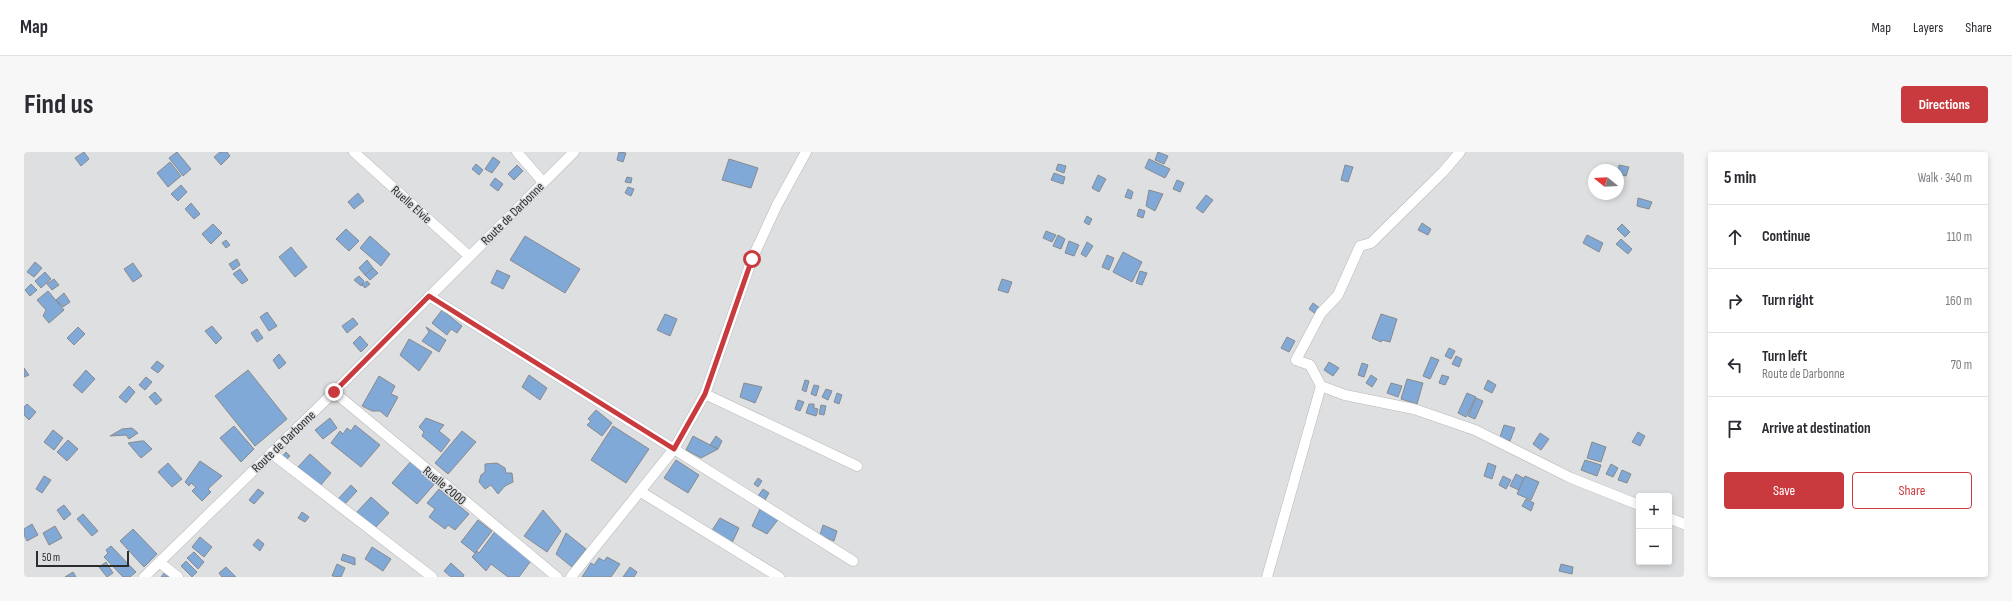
<!DOCTYPE html>
<html lang="en">
<head>
<meta charset="utf-8">
<style>
  body { margin:0; font-family:"Sofia Sans Condensed",sans-serif; background:#f7f7f7; color:#2b2b33 }
  .controls { position:absolute; right:12px; bottom:12px; display:grid; overflow:hidden; border-radius:4px; box-shadow:0 2px 6px #0003 }
  .controls button { width:36px; height:36px; display:grid; place-items:center; padding:0; border:0; border-bottom:1px solid #e1e1e2; background:#fff; color:#2b2b33; font:20px sans-serif }
  .compass { position:absolute; left:1564px; top:12px; width:36px; height:36px; border-radius:50%; background:#fff; box-shadow:0 2px 6px #0003; rotate:288deg }
  .scale { position:absolute; left:12px; bottom:10px; width:93px; box-sizing:border-box; padding-left:4px; border:2px solid #2b2c2c; border-top:0; font-size:11px; line-height:14px; white-space:nowrap; color:#2b2c2c; -webkit-text-stroke:3px #dddfe1; paint-order:stroke }
  .stop { position:absolute; width:12px; height:12px; margin:-9px; border:3px solid #c93a3e; border-radius:50%; background:#fff }
  .stop.end { background:#c93a3e; border-color:#fff; box-shadow:0 1px 4px #0008 }
  .list { margin:0; padding:0; list-style:none }
  h2 { display:flex; justify-content:space-between; align-items:center; height:52px; margin:0; padding:0 16px; font-size:17px }
  h2 small { font-size:13px; font-weight:400; color:#7c7c81 }
  .list li { display:grid; grid-template-columns:26px 1fr auto; gap:12px; align-items:center; box-sizing:border-box; height:64px; padding:0 16px; border-top:1px solid #e1e1e2 }
  .list b { display:block; font-size:15px; white-space:nowrap }
  .list p { margin:0; font-size:13px; white-space:nowrap; color:#7c7c81 }
  .list em { font-size:13px; font-style:normal; color:#7c7c81 }
  .actions { display:flex; gap:8px; padding:12px 16px }
  .actions a { flex:1; padding:9px 0; border:1px solid #c93a3e; border-radius:4px; text-align:center; font-size:14px; color:#c93a3e }
  .actions .main { background:#c93a3e; color:#fff }
  .icon { flex:none; width:22px; height:22px; fill:none; stroke:currentColor; stroke-width:2; stroke-linecap:round; stroke-linejoin:round }
  .map { position:relative; flex:none; width:1660px; height:425px; overflow:hidden; border-radius:4px }
  header { display:flex; align-items:center; gap:24px; box-sizing:border-box; height:56px; padding:0 20px; background:#fff; border-bottom:1px solid #e1e1e2 }
  header strong { font-size:19px }
  nav { display:flex; gap:22px; margin-inline-start:auto; font-size:14px }
  .intro { display:flex; align-items:center; justify-content:space-between; box-sizing:border-box; height:96px; padding:0 24px }
  h1 { margin:0; font-size:28px }
  .button { padding:10px 18px; border-radius:4px; background:#c93a3e; color:#fff; font-size:14px; font-weight:700 }
  main { display:flex; gap:24px; padding:0 24px }
  aside { flex:1; background:#fff; border-radius:4px; box-shadow:0 2px 6px #0003 }
  .map>svg:first-child { display:block }
  .building { fill:#81a9d7; stroke:#898a8c }
  .lines { fill:none; stroke-linecap:round; stroke-linejoin:round }
  .street-casing { stroke:#b7b8ba; stroke-width:11 }
  .street { stroke:#fff; stroke-width:10 }
  .route { stroke:#c93a3e; stroke-width:5 }
  .labels { text-anchor:middle; stroke-width:3; stroke-linejoin:round; paint-order:stroke }
  .street-label { font-size:13px; fill:#2b2c2c; stroke:#dddfe1 }
</style>
</head>
<body>
<header>
<strong>Map</strong>
<nav><a>Map</a><a>Layers</a><a>Share</a></nav>
</header>
<div class="intro"><h1>Find us</h1><a class="button">Directions</a></div>
<main>
<div class="map">
<svg width="1660" height="425" viewBox="0 0 1660 425">
  <rect width="100%" height="100%" fill="#dddfe1"/>
  <g class="building">
    <polygon points="60,0 65,7 57,14 51,6"/>
    <polygon points="153,0 167,17 159,24 145,6"/>
    <polygon points="196,0 203,0 206,4 197,13 190,5"/>
    <polygon points="595,0 602,1 599,10 593,8"/>
    <polygon points="1134,0 1144,4 1140,12 1131,8"/>
    <polygon points="469,5 476,10 468,21 461,17"/>
    <polygon points="705,7 734,16 727,36 698,28"/>
    <polygon points="1125,7 1146,17 1141,26 1121,16"/>
    <polygon points="146,10 157,24 144,35 133,21"/>
    <polygon points="452,12 459,18 455,23 448,17"/>
    <polygon points="1034,12 1042,14 1040,21 1032,18"/>
    <polygon points="493,13 499,19 490,28 484,22"/>
    <polygon points="1321,13 1329,15 1324,30 1317,28"/>
    <polygon points="1595,13 1605,15 1602,24 1594,22"/>
    <polygon points="1030,21 1041,25 1039,32 1027,28"/>
    <polygon points="1074,23 1082,27 1075,40 1068,36"/>
    <polygon points="603,25 608,26 607,31 601,30"/>
    <polygon points="471,26 479,32 474,39 466,33"/>
    <polygon points="1153,28 1160,31 1156,40 1149,37"/>
    <polygon points="157,33 163,40 154,49 147,42"/>
    <polygon points="604,35 610,37 607,44 601,41"/>
    <polygon points="1104,37 1109,40 1107,47 1101,45"/>
    <polygon points="1125,38 1139,42 1131,59 1122,54"/>
    <polygon points="334,41 340,49 330,57 324,50"/>
    <polygon points="1182,43 1189,48 1179,61 1172,56"/>
    <polygon points="1614,46 1628,50 1625,57 1613,54"/>
    <polygon points="167,51 176,62 170,67 161,57"/>
    <polygon points="1115,57 1121,59 1119,66 1113,64"/>
    <polygon points="1063,64 1068,67 1065,73 1060,70"/>
    <polygon points="1398,71 1407,77 1404,83 1394,78"/>
    <polygon points="189,72 198,81 187,92 178,82"/>
    <polygon points="1598,72 1606,80 1601,85 1593,77"/>
    <polygon points="322,77 335,89 325,99 312,87"/>
    <polygon points="1022,79 1032,83 1028,90 1019,86"/>
    <polygon points="1034,83 1041,87 1037,97 1029,94"/>
    <polygon points="1563,83 1579,91 1575,100 1559,91"/>
    <polygon points="346,84 366,102 357,114 336,96"/>
    <polygon points="501,84 556,117 541,141 486,108"/>
    <polygon points="1597,87 1608,97 1604,102 1592,92"/>
    <polygon points="202,88 206,93 202,96 198,91"/>
    <polygon points="1045,89 1055,93 1050,104 1041,101"/>
    <polygon points="1063,90 1069,94 1062,105 1057,102"/>
    <polygon points="267,95 283,115 271,125 255,105"/>
    <polygon points="1099,100 1118,110 1108,130 1089,120"/>
    <polygon points="1083,103 1090,106 1085,118 1078,115"/>
    <polygon points="213,107 216,113 209,118 205,112"/>
    <polygon points="343,108 349,116 341,123 335,116"/>
    <polygon points="11,110 18,116 10,125 3,120"/>
    <polygon points="109,111 118,124 109,130 100,117"/>
    <polygon points="349,116 354,121 346,128 341,123"/>
    <polygon points="216,117 224,128 218,132 209,122"/>
    <polygon points="473,118 486,124 479,137 467,131"/>
    <polygon points="1116,119 1123,121 1118,133 1112,131"/>
    <polygon points="21,120 27,127 17,136 11,129"/>
    <polygon points="335,124 340,129 337,134 330,128"/>
    <polygon points="30,127 35,133 28,138 23,132"/>
    <polygon points="978,127 988,130 984,141 974,138"/>
    <polygon points="343,129 346,132 341,136 338,133"/>
    <polygon points="7,132 13,138 6,144 1,138"/>
    <polygon points="24,139 40,158 25,171 19,164 22,158 13,148"/>
    <polygon points="40,141 46,150 39,155 32,148"/>
    <polygon points="1289,151 1297,157 1293,163 1285,157"/>
    <polygon points="418,158 438,174 433,181 427,177 423,183 408,171"/>
    <polygon points="243,160 253,174 245,179 236,165"/>
    <polygon points="641,162 653,167 646,184 633,178"/>
    <polygon points="1357,162 1373,167 1366,190 1358,188 1357,190 1348,186"/>
    <polygon points="329,166 334,172 323,181 318,174"/>
    <polygon points="188,174 198,186 192,192 181,179"/>
    <polygon points="54,175 61,182 50,193 43,186"/>
    <polygon points="402,175 422,188 415,200 398,189 405,180"/>
    <polygon points="233,177 239,186 233,190 227,181"/>
    <polygon points="336,184 344,193 337,200 329,191"/>
    <polygon points="1263,185 1271,189 1265,200 1257,196"/>
    <polygon points="385,187 408,200 395,219 376,203"/>
    <polygon points="1425,196 1431,199 1427,207 1421,204"/>
    <polygon points="255,202 262,211 255,217 249,208"/>
    <polygon points="1432,204 1438,207 1435,215 1428,212"/>
    <polygon points="1407,205 1415,208 1406,227 1399,224"/>
    <polygon points="133,209 140,214 134,221 127,216"/>
    <polygon points="1305,210 1315,216 1309,224 1300,218"/>
    <polygon points="1338,211 1344,213 1340,225 1334,223"/>
    <polygon points="0,216 5,223 0,225"/>
    <polygon points="62,218 71,227 58,241 49,233"/>
    <polygon points="224,218 263,267 231,294 191,244"/>
    <polygon points="505,223 523,236 516,248 498,235"/>
    <polygon points="1347,223 1353,227 1348,235 1342,231"/>
    <polygon points="1418,223 1425,225 1421,233 1415,231"/>
    <polygon points="355,224 371,234 367,242 374,245 363,265 356,259 348,259 338,254"/>
    <polygon points="122,225 128,230 121,238 115,233"/>
    <polygon points="1383,227 1399,231 1393,252 1377,247"/>
    <polygon points="781,228 785,229 782,240 778,238"/>
    <polygon points="1464,228 1472,233 1468,241 1460,237"/>
    <polygon points="720,231 738,235 731,251 716,245"/>
    <polygon points="1367,231 1378,234 1374,245 1363,241"/>
    <polygon points="790,233 795,234 792,244 787,242"/>
    <polygon points="105,234 111,240 102,251 95,245"/>
    <polygon points="802,237 808,239 804,248 798,245"/>
    <polygon points="131,240 138,248 132,253 125,245"/>
    <polygon points="813,241 818,243 815,252 810,250"/>
    <polygon points="1443,241 1452,245 1442,265 1434,261"/>
    <polygon points="1452,246 1459,249 1451,267 1444,264"/>
    <polygon points="774,248 780,250 776,259 771,257"/>
    <polygon points="3,252 12,260 5,268 0,263 0,255"/>
    <polygon points="785,252 790,252 790,256 794,257 792,264 782,261"/>
    <polygon points="797,253 802,254 800,263 795,262"/>
    <polygon points="572,258 588,271 578,284 563,273 567,269 564,267"/>
    <polygon points="306,266 313,276 299,287 291,278"/>
    <polygon points="402,266 420,273 415,279 426,288 417,300 398,284 400,280 395,275"/>
    <polygon points="331,273 356,293 337,315 307,291 316,279 319,282 323,276 327,279"/>
    <polygon points="1480,273 1491,276 1486,289 1476,285"/>
    <polygon points="210,274 230,297 217,310 196,286"/>
    <polygon points="589,274 625,297 602,331 567,308"/>
    <polygon points="108,276 114,281 105,287 102,283 86,284 98,277"/>
    <polygon points="29,278 39,286 30,298 20,290"/>
    <polygon points="438,279 452,290 424,322 411,311"/>
    <polygon points="1614,280 1621,284 1616,294 1608,290"/>
    <polygon points="1516,281 1525,287 1517,298 1509,292"/>
    <polygon points="669,284 686,293 694,297 677,306 662,298"/>
    <polygon points="692,284 698,289 694,297 686,293"/>
    <polygon points="44,288 54,297 43,309 33,300"/>
    <polygon points="117,289 120,289 128,297 117,306 104,291"/>
    <polygon points="1568,290 1582,295 1577,310 1563,306"/>
    <polygon points="262,300 266,304 261,309 258,305"/>
    <polygon points="286,302 307,321 296,334 274,315"/>
    <polygon points="389,307 414,328 393,352 368,331"/>
    <polygon points="652,308 675,323 664,341 640,326"/>
    <polygon points="1561,308 1577,313 1573,324 1557,318"/>
    <polygon points="176,309 198,324 184,337 187,340 178,349 168,339 172,335 167,331 165,334 161,330"/>
    <polygon points="144,311 158,327 148,335 134,320"/>
    <polygon points="473,311 481,316 482,321 488,321 489,330 481,334 474,342 467,333 461,337 455,330 457,323 461,320 461,312"/>
    <polygon points="1464,311 1472,314 1468,327 1460,324"/>
    <polygon points="1587,312 1594,316 1589,325 1582,322"/>
    <polygon points="1598,318 1607,322 1603,331 1594,328"/>
    <polygon points="1492,322 1501,327 1495,338 1486,334"/>
    <polygon points="20,324 27,328 18,341 12,337"/>
    <polygon points="1479,324 1487,328 1482,337 1475,333"/>
    <polygon points="1501,324 1515,330 1507,348 1493,342"/>
    <polygon points="734,326 738,329 734,335 730,332"/>
    <polygon points="327,333 333,339 320,353 314,347"/>
    <polygon points="234,337 240,341 230,352 225,348"/>
    <polygon points="415,337 445,362 431,378 424,373 421,377 405,365 411,357 403,351"/>
    <polygon points="739,337 745,341 741,348 734,344"/>
    <polygon points="347,345 365,361 350,377 332,361"/>
    <polygon points="1502,347 1510,351 1507,359 1498,354"/>
    <polygon points="40,353 47,362 40,368 33,358"/>
    <polygon points="737,355 756,365 743,382 728,374"/>
    <polygon points="519,358 537,379 523,400 500,384"/>
    <polygon points="278,360 285,365 281,370 274,366"/>
    <polygon points="59,362 74,379 68,384 53,367"/>
    <polygon points="696,366 715,376 708,391 687,380"/>
    <polygon points="454,368 468,379 451,401 437,390"/>
    <polygon points="8,372 14,383 3,389 0,383 0,377"/>
    <polygon points="799,373 813,379 810,389 796,383"/>
    <polygon points="31,374 38,386 25,393 19,381"/>
    <polygon points="109,377 133,402 120,415 96,389"/>
    <polygon points="472,378 509,406 495,425 484,425 467,412 462,419 448,405 453,399 455,401"/>
    <polygon points="542,381 562,397 548,415 532,402"/>
    <polygon points="176,385 188,395 180,405 168,395"/>
    <polygon points="234,387 240,392 236,399 229,393"/>
    <polygon points="87,394 112,420 106,425 99,425 80,405 84,401 82,398"/>
    <polygon points="348,395 367,407 359,419 341,407"/>
    <polygon points="170,400 180,410 174,417 163,406"/>
    <polygon points="319,402 331,406 331,413 317,408"/>
    <polygon points="583,405 596,412 587,425 558,425 567,411 570,413 575,406 580,409"/>
    <polygon points="162,409 173,420 168,425 157,414"/>
    <polygon points="82,410 89,421 83,425 75,415"/>
    <polygon points="427,411 440,423 439,425 427,425 420,419"/>
    <polygon points="313,412 321,416 317,425 308,424"/>
    <polygon points="1537,412 1549,415 1548,422 1535,419"/>
    <polygon points="202,415 212,425 198,425 195,421"/>
    <polygon points="606,415 613,420 610,425 599,425"/>
    <polygon points="49,420 52,425 41,425"/>
    <polygon points="141,420 146,425 137,425"/>
  </g>
  <g class="lines">
    <g class="street-casing">
      <g id="street">
        <polyline points="330,0 445,104"/>
        <polyline points="493,0 519,30"/>
        <polyline points="1436,0 1419,20 1347,91 1336,94 1314,143 1297,161 1272,208 1286,213 1297,234 1321,243 1390,257 1451,278 1547,326 1615,353"/>
        <polyline points="405,144 829,409"/>
        <polyline points="310,240 533,425"/>
        <polyline points="681,242 833,314"/>
        <polyline points="247,301 408,425"/>
        <polyline points="617,340 755,425"/>
        <polyline points="1645,366 1660,372"/>
        <polyline points="135,410 154,425"/>
        <polyline points="120,425 310,240 550,0"/>
        <polyline points="547,425 650,297 681,242 728,107 753,53 782,0"/>
        <polyline points="1243,425 1297,234"/>
      </g>
    </g>
    <use href="#street" class="street"/>
  </g>
  <g class="lines">
    <polyline class="route" points="310,240 405,144 650,297 681,242 728,107"/>
  </g>
  <g class="labels">
    <g class="street-label">
      <text transform="translate(388 52) rotate(42)" y="5">Ruelle Elvie</text>
      <text transform="translate(488 61) rotate(-45)" y="5">Route de Darbonne</text>
      <text transform="translate(259 289) rotate(-44)" y="5">Route de Darbonne</text>
      <text transform="translate(421 333) rotate(40)" y="5">Ruelle 2000</text>
    </g>
  </g>
</svg>
<div class="controls">
<button>+</button>
<button>−</button>
</div>
<svg class="compass" viewBox="-18 -18 36 36"><path d="M0-13l5 13h-10z" fill="#e53935"/><path d="M0 13l5-13h-10z" fill="#7c7c81"/></svg>
<div class="scale">50 m</div>
<div class="stop" style="left:728px;top:107px"></div>
<div class="stop end" style="left:310px;top:240px"></div>
</div>
<aside>
<h2>5 min<small>Walk · 340 m</small></h2>
<ul class="list">
<li><svg class="icon" aria-label="ahead" viewBox="0 0 24 24"><path d="M12 20V5M6 11l6-6 6 6"/></svg><div><b>Continue</b></div><em>110 m</em></li>
<li><svg class="icon" aria-label="right" viewBox="0 0 24 24"><path d="M7 20v-9h11M14 6l5 5-5 5"/></svg><div><b>Turn right</b></div><em>160 m</em></li>
<li><svg class="icon" aria-label="left" viewBox="0 0 24 24"><path d="M17 20v-9H6M10 6l-5 5 5 5"/></svg><div><b>Turn left</b><p>Route de Darbonne</p></div><em>70 m</em></li>
<li><svg class="icon" aria-label="arrive" viewBox="0 0 24 24"><path d="M6 21V4h12l-3 4 3 4H6"/></svg><div><b>Arrive at destination</b></div></li>
</ul>
<div class="actions"><a class="main">Save</a><a>Share</a></div>
</aside>
</main>
</body>
</html>
